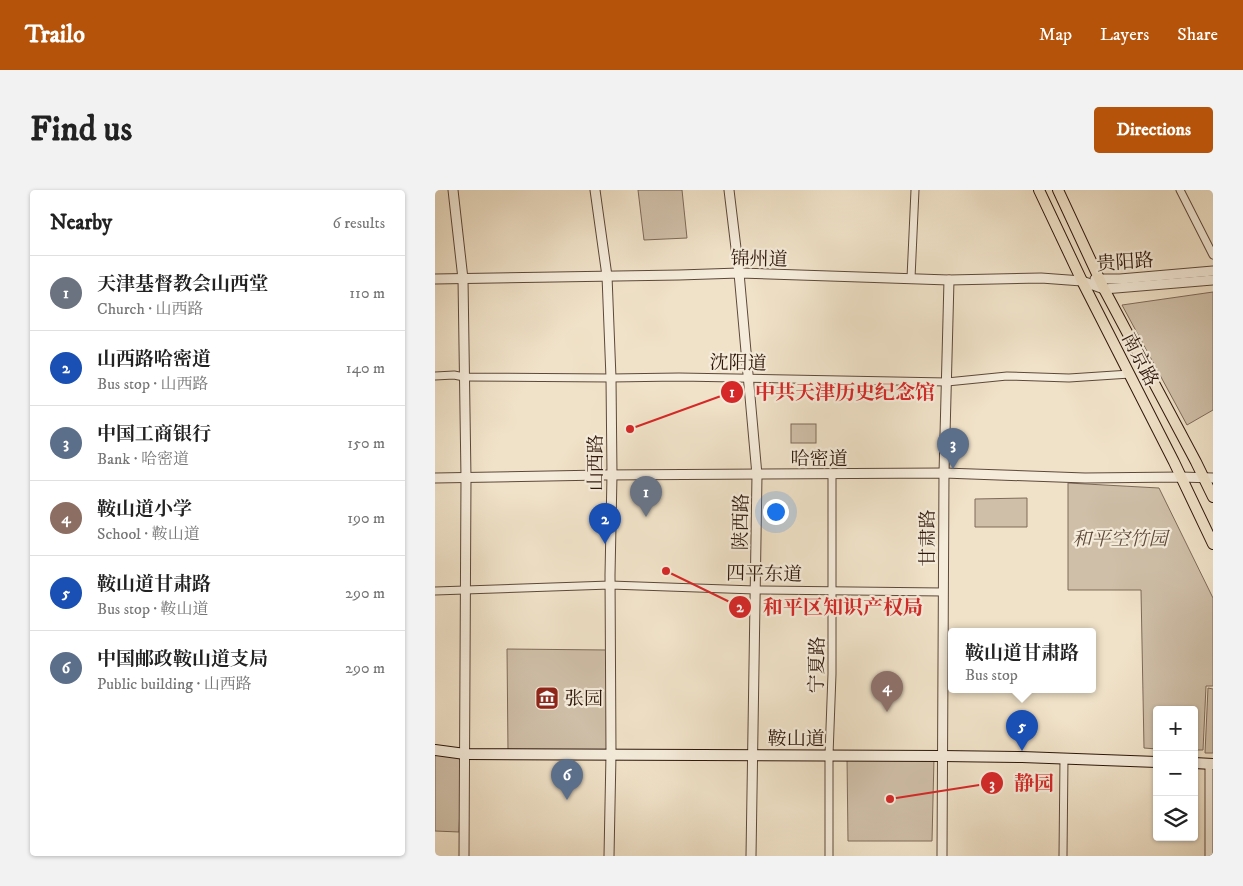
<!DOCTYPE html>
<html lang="en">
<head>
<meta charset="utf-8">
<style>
  body { margin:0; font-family:"IM FELL DW Pica","Noto Serif SC",serif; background:#f2f2f2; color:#222 }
  .controls { position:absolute; right:15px; bottom:15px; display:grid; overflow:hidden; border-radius:5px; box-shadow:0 1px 4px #0004 }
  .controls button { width:45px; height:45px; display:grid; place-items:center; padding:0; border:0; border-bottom:1px solid #e0e0e0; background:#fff; color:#222; font:25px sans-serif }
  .you { position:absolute; left:340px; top:321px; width:18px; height:18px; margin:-12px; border:4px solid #fff; border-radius:50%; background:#1a73e8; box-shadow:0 0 0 8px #1a73e833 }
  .badge { display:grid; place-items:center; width:32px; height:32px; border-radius:50%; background:#b45309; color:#fff; font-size:16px; font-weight:700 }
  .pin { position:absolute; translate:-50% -41px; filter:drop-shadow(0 1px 2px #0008) }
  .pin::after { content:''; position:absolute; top:26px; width:18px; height:15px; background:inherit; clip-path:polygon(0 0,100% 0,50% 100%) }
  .popup { position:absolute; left:513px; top:438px; width:148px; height:65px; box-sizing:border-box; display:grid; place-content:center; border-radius:5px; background:#fff; filter:drop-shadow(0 1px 4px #0005); font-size:16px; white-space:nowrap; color:#767676 }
  .popup b { font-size:19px; color:#222 }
  .popup::after { content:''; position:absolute; left:50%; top:100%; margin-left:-10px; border:10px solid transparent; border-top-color:#fff }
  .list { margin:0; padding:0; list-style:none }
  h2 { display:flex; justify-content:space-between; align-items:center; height:65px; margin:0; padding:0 20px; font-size:21px }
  h2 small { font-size:16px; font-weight:400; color:#767676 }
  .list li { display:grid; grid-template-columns:32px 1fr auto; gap:15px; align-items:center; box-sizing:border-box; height:75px; padding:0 20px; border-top:1px solid #e0e0e0 }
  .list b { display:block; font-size:19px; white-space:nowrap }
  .list p { margin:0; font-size:16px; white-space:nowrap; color:#767676 }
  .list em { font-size:16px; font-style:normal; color:#767676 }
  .icon { flex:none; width:28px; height:28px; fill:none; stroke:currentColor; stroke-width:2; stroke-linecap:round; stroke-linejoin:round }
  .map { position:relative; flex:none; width:778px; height:666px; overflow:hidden; border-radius:5px }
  header { display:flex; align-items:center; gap:30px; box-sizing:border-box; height:70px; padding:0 25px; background:#b45309; color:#fff }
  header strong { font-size:24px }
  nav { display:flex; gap:28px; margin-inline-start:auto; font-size:18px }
  .intro { display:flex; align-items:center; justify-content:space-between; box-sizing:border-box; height:120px; padding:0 30px }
  h1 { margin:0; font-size:35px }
  .button { padding:12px 22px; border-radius:5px; background:#b45309; color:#fff; font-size:18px; font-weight:700 }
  main { display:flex; gap:30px; padding:0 30px }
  aside { flex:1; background:#fff; border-radius:5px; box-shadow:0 1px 4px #0004 }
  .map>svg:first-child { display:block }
  .green { fill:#cfbfa8; stroke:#7e6a59 }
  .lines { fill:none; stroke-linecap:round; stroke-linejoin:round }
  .minor-casing { stroke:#5e483a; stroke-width:9 }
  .tertiary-casing { stroke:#5e483a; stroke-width:11 }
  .secondary-casing { stroke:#2d150a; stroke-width:12 }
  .primary-casing { stroke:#2d150a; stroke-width:12 }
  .minor { stroke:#f5ecdb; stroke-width:7 }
  .tertiary { stroke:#f5ecdb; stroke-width:9 }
  .secondary { stroke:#f5ecdb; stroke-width:10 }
  .primary { stroke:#f0e2c8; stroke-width:10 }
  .labels { text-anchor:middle; stroke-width:4.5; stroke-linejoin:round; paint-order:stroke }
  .street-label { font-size:19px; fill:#2d150a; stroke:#f5ecdb }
  .park-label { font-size:19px; font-style:italic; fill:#5e4839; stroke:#f5ecdb }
  .poi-label { font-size:19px; fill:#2d150a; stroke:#f5ecdb; text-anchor:start }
  .leader { fill:none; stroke:#d62828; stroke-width:2 }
  .callout-dot { fill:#d62828; stroke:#f5ecdb; stroke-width:2 }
  .mark-label { font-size:15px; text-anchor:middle; font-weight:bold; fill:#fff }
  .callout-label { font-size:20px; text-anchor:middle; font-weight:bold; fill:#d62828; stroke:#f5ecdb; stroke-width:4.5; stroke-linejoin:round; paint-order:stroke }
</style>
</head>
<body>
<header>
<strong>Trailo</strong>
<nav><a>Map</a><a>Layers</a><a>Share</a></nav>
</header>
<div class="intro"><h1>Find us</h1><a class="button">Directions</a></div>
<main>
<aside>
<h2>Nearby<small>6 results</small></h2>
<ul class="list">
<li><span class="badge" style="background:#6b7280">1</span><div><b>天津基督教会山西堂</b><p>Church · 山西路</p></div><em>110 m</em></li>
<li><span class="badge" style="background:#1a4fb4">2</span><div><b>山西路哈密道</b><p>Bus stop · 山西路</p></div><em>140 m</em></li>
<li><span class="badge" style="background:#5c6f8a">3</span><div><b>中国工商银行</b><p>Bank · 哈密道</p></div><em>150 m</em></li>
<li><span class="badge" style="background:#8d6e63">4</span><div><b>鞍山道小学</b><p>School · 鞍山道</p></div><em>190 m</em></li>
<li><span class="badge" style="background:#1a4fb4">5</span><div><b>鞍山道甘肃路</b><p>Bus stop · 鞍山道</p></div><em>290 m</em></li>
<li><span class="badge" style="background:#5c6f8a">6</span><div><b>中国邮政鞍山道支局</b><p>Public building · 山西路</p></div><em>290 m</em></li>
</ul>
</aside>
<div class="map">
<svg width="778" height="666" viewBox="0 0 778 666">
  <rect width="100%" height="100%" fill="#f0e2c8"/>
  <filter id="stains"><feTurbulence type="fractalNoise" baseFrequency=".004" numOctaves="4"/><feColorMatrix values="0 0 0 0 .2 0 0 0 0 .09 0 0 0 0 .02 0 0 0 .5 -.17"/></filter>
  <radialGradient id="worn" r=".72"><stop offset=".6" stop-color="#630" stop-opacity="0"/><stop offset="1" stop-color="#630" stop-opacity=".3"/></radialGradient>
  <g class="green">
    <polygon points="203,0 247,0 252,48 209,50"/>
    <polygon points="778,102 778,220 752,235 687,115"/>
    <rect x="356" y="234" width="25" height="19"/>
    <polygon points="633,293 724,298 778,408 778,496 771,496 768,560 759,560 759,520 722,520 722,559 709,558 706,400 633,400"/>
    <polygon points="592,308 592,337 540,337 540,309"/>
    <polygon points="72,459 173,460 173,561 73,561"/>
    <polygon points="773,498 778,499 778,563 770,563"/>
    <polygon points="0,560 27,563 24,642 0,641"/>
    <polygon points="412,567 499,568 497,651 413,651"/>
  </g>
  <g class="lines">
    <g class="minor-casing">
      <g id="minor">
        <polyline points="745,0 778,65"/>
        <polyline points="476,88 480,0"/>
        <polyline points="0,186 19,185 29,187 176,188 244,187 512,192 572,186 634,188 695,184"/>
        <polyline points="0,401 175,395 320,400 508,402"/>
        <polyline points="394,666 394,565 397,484 397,284"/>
        <polyline points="628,666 629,568"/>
        <polyline points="774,666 774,574"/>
      </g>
    </g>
    <g class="tertiary-casing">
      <g id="tertiary">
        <polyline points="18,0 28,89 31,288 29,666"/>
        <polyline points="160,0 172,86 176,188 177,285 175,385 176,564 174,666"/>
        <polyline points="294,0 304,83 322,285 316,666"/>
        <polyline points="0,89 244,85 304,83 514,90 606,88 647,91 669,99 778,90"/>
        <polyline points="660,89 685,89 778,81"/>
        <polyline points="0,288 167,285 509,283 650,288 746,287 778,288"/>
        <polyline points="507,666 509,283 514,90"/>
      </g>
    </g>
    <g class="secondary-casing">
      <g id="secondary">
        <polyline points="0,560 30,564 507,566 587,567 722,572"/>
        <polyline points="759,573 778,574"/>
      </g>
    </g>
    <g class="primary-casing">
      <g id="primary">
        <polyline points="604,0 647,91 739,272 778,354"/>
        <polyline points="623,0 669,99 761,272 778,307"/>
      </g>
    </g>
    <use href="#minor" class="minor"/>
    <use href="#tertiary" class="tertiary"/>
    <use href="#secondary" class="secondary"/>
    <use href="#primary" class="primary"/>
  </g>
  <defs>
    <g id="museum-square" transform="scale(1.25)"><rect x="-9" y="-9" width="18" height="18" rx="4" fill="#8f2418" stroke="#f5ecdb"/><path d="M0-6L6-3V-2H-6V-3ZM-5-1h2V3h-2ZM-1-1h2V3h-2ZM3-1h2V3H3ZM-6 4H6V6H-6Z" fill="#fff"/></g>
  </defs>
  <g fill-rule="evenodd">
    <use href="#museum-square" x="112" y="508"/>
  </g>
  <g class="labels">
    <g class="street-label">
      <text transform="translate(324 68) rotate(1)" y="7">锦州道</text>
      <text transform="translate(690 71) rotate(-4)" y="7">贵阳路</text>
      <text transform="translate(706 169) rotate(63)" y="7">南京路</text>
      <text transform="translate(303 172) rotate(1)" y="7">沈阳道</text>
      <text x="384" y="275">哈密道</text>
      <text transform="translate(160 273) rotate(-90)" y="7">山西路</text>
      <text transform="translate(305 332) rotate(-89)" y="7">陕西路</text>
      <text transform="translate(492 348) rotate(-90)" y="7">甘肃路</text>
      <text transform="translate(329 383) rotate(1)" y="7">四平东道</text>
      <text transform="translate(381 475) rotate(-89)" y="7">宁夏路</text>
      <text x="361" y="555">鞍山道</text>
    </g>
    <g class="park-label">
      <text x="685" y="355">和平空竹园</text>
    </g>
    <g class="poi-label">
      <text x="130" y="515">张园</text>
    </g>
  </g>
  <path class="leader" d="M195 239L297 202M231 381L305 417M455 609L557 593"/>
  <g class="callout-dot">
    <circle cx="195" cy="239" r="5"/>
    <circle cx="231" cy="381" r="5"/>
    <circle cx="455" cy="609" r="5"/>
    <circle cx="297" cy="202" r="12"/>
    <circle cx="305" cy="417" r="12"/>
    <circle cx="557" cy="593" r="12"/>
  </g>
  <g class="mark-label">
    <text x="297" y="207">1</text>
    <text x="305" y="422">2</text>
    <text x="557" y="599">3</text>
  </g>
  <g class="callout-label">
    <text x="410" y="209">中共天津历史纪念馆</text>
    <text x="408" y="424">和平区知识产权局</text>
    <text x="599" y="600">静园</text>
  </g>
  <rect width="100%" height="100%" filter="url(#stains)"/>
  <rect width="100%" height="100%" fill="url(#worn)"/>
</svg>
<div class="controls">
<button>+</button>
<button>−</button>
<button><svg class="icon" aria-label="layers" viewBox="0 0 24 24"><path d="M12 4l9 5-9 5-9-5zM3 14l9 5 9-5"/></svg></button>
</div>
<div class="you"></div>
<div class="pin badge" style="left:211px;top:327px;background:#6b7280">1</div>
<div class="pin badge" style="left:170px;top:354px;background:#1a4fb4">2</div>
<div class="pin badge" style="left:518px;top:279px;background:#5c6f8a">3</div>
<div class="pin badge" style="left:452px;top:522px;background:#8d6e63">4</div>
<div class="pin badge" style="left:587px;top:561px;background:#1a4fb4">5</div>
<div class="popup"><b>鞍山道甘肃路</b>Bus stop</div>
<div class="pin badge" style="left:132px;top:610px;background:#5c6f8a">6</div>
</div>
</main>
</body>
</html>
